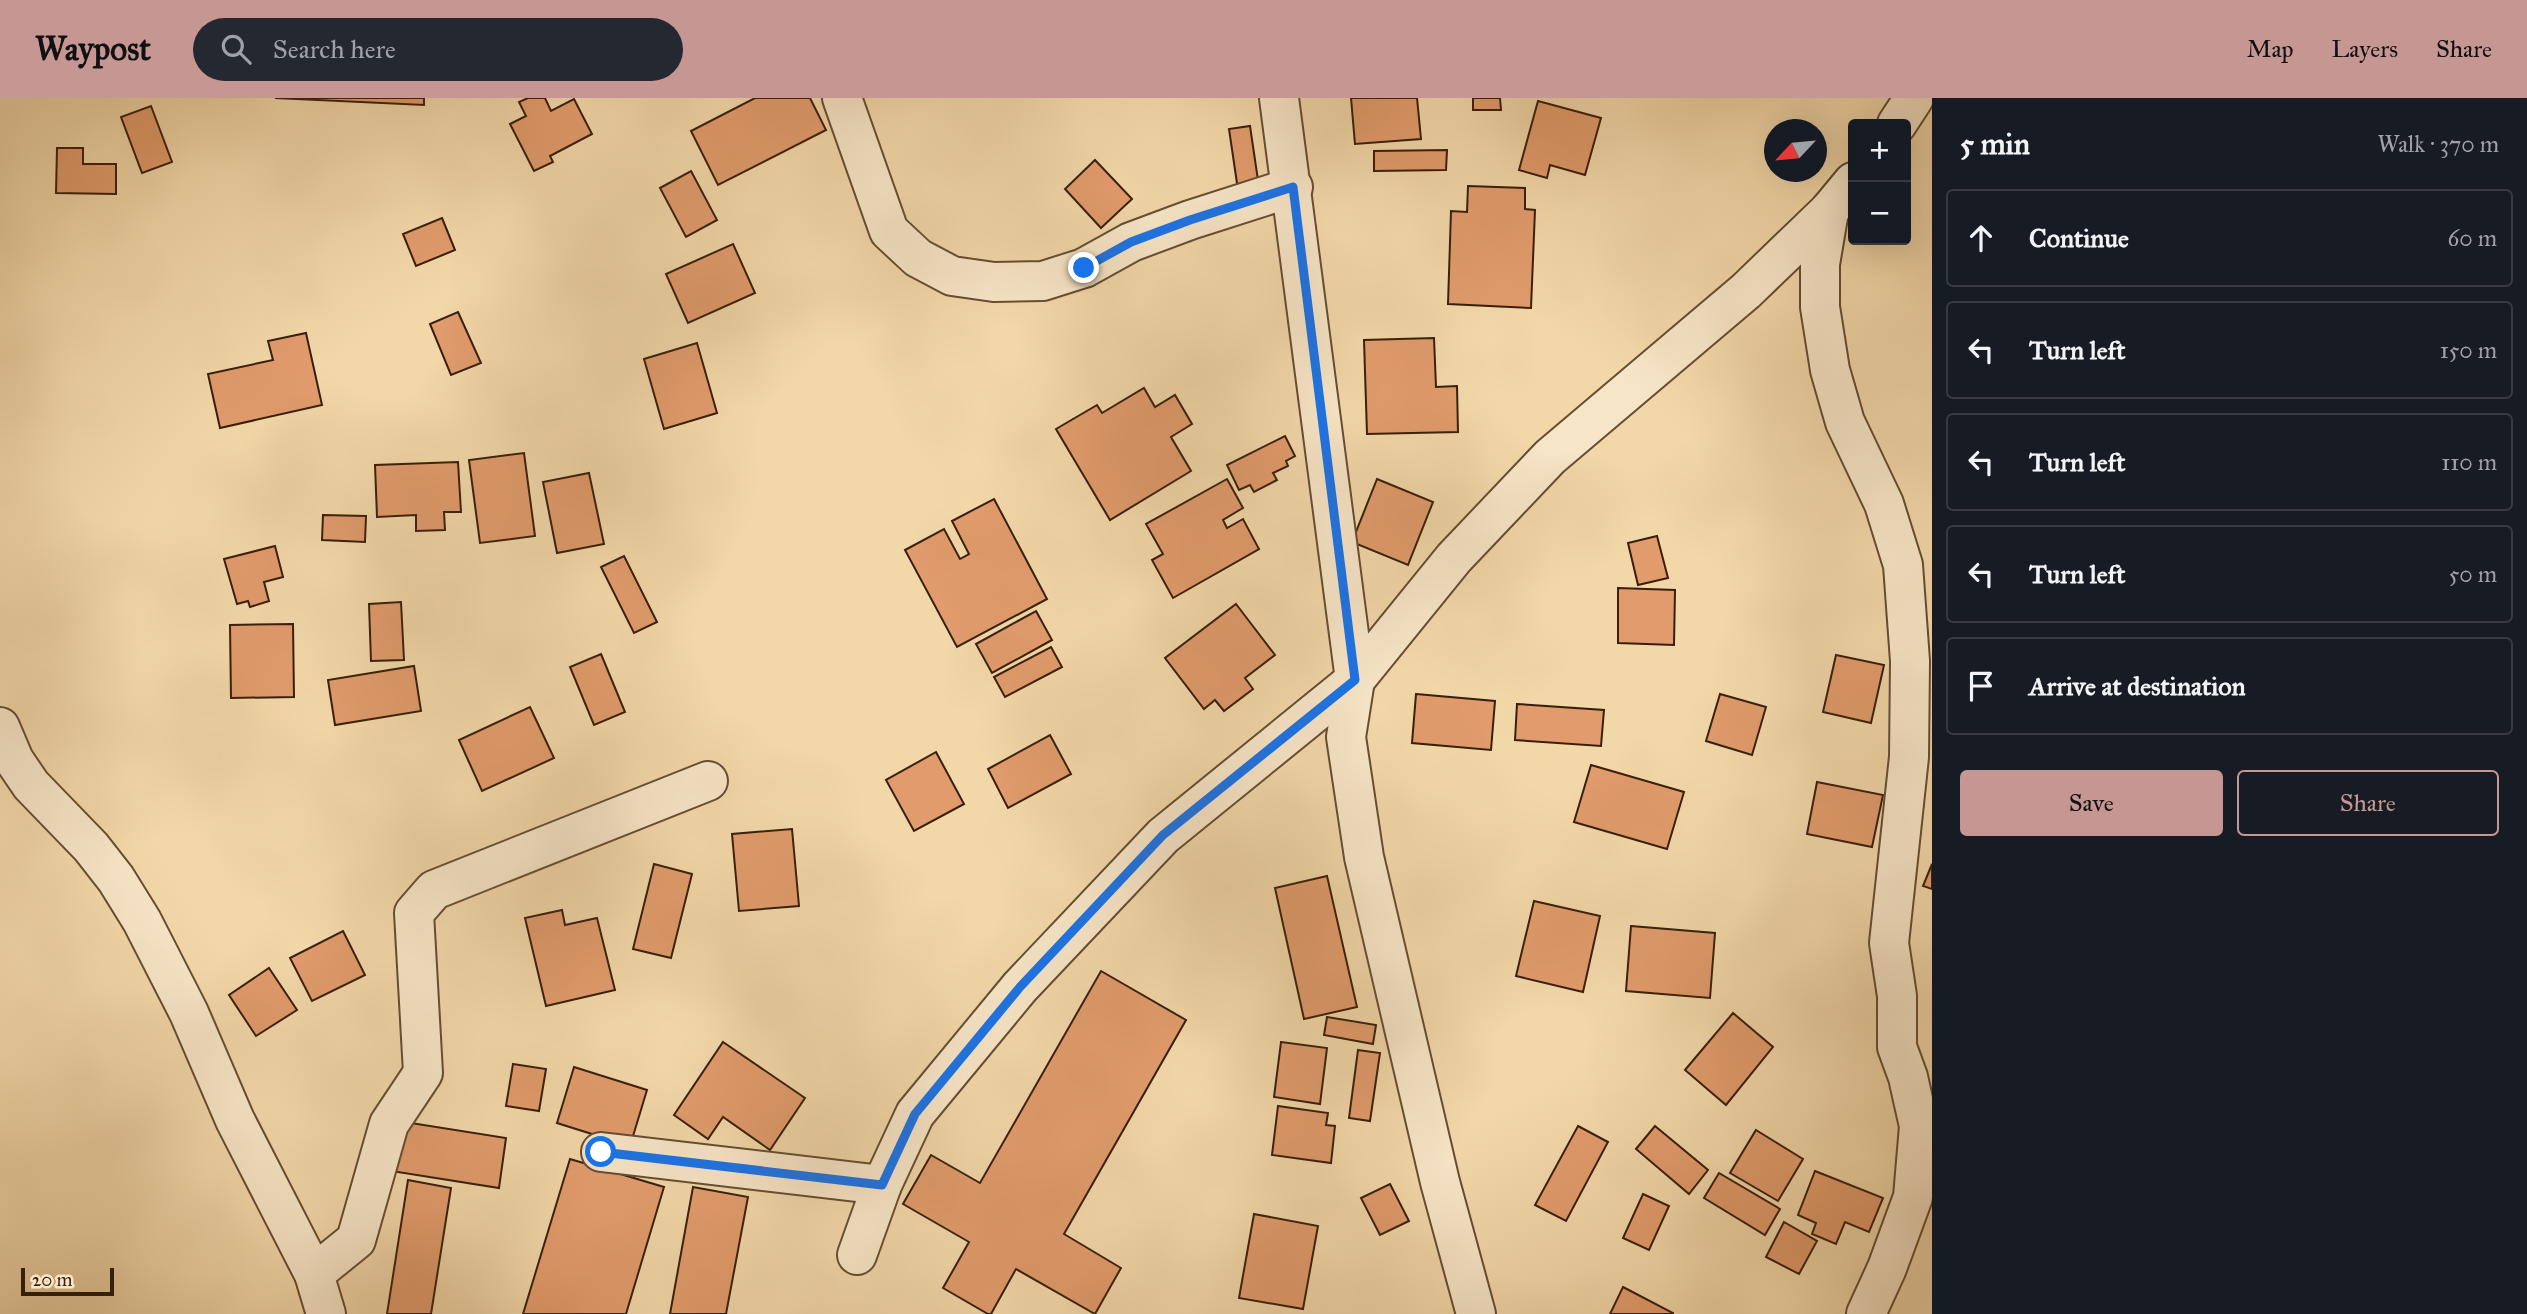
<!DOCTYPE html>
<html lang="en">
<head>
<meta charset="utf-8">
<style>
  body { margin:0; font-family:"IM FELL Great Primer",serif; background:#242831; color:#f1f3f6 }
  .controls { position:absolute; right:21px; top:21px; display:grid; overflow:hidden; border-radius:7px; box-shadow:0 7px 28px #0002 }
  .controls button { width:63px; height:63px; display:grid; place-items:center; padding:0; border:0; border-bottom:2px solid #363941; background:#171b24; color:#f1f3f6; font:35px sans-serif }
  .compass { position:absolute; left:1764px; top:21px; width:63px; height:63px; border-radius:50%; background:#171b24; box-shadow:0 7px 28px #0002; rotate:244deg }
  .scale { position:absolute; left:21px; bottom:18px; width:93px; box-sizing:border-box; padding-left:7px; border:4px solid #381f0a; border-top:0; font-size:19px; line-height:24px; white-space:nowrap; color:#381f0a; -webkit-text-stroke:5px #f7e5c7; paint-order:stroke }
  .stop { position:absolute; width:21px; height:21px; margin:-16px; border:5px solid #1a73e8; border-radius:50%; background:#fff }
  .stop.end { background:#1a73e8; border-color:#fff; box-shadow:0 2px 7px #0008 }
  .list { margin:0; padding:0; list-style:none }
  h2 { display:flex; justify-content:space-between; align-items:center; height:91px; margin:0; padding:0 28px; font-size:30px }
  h2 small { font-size:23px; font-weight:400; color:#9ea1a6 }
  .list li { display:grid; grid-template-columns:46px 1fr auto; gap:21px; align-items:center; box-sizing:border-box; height:98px; margin:0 14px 14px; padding:0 14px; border:2px solid #363941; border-radius:7px }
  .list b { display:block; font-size:26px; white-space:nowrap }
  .list em { font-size:23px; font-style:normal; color:#9ea1a6 }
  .actions { display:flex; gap:14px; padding:21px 28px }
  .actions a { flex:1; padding:16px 0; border:2px solid #c59692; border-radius:7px; text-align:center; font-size:24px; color:#c59692 }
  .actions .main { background:#c59692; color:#111 }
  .icon { flex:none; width:38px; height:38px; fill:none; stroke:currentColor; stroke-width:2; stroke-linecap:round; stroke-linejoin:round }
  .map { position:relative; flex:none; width:1932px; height:1216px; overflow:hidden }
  header { display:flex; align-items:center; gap:42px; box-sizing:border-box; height:98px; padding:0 35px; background:#c59692; color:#111 }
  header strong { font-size:33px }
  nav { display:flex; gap:38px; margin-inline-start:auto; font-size:24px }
  .search { width:490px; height:63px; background:#242831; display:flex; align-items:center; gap:18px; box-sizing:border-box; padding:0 24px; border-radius:38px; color:#9ea1a6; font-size:26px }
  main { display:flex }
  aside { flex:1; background:#171b24 }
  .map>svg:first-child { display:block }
  .building { fill:#e19b6c; stroke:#381f0a; stroke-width:2 }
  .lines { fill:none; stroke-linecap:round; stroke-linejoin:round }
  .minor-casing { stroke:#664d32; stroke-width:42 }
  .minor { stroke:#f7e5c7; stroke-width:38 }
  .route { stroke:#1a73e8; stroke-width:9 }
</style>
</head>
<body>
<header>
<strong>Waypost</strong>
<div class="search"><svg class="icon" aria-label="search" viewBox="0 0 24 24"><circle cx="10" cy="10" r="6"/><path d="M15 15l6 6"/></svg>Search here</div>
<nav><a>Map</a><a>Layers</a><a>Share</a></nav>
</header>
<main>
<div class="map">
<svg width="1932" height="1216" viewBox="0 0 1932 1216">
  <rect width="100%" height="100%" fill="#f2d7a9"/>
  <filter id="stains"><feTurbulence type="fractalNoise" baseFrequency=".00286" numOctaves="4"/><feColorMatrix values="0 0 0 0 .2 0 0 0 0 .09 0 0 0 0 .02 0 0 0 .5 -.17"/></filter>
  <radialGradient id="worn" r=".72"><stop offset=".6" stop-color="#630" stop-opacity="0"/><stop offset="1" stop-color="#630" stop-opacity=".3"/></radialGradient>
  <g class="building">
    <polygon points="275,0 424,0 424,7"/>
    <polygon points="528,0 545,0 551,13 574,1 592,36 550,58 553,64 534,73 510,26 526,18 519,4"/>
    <polygon points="755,0 810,0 826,32 718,87 691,33"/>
    <polygon points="1351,0 1417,0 1421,41 1355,46"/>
    <polygon points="1473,0 1500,0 1501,12 1473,12"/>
    <polygon points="1538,3 1601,20 1585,77 1550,67 1547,80 1519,72"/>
    <polygon points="151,8 172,64 142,75 121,19"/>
    <polygon points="1250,28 1259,89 1238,92 1229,31"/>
    <polygon points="57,50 83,50 83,66 116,66 116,96 56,95"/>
    <polygon points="1447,52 1446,72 1374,73 1374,53"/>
    <polygon points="1095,62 1132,101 1101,130 1065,91"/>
    <polygon points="691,73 717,122 686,139 660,90"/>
    <polygon points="1468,88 1525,90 1525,111 1535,112 1531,210 1448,206 1451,113 1467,114"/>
    <polygon points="442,120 455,152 416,168 403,136"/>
    <polygon points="733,146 755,195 688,225 666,176"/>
    <polygon points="458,214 481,265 451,277 430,226"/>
    <polygon points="306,235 322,307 220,330 208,276 273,262 268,243"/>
    <polygon points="1434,240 1436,289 1457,288 1458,334 1367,336 1364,242"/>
    <polygon points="697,245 717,315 664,331 644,261"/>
    <polygon points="1144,290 1155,309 1175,297 1192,326 1171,339 1191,373 1110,422 1056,331 1097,307 1102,315"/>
    <polygon points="1285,338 1295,358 1286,363 1288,368 1273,375 1277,382 1254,394 1250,387 1239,392 1227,367"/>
    <polygon points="524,355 535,438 480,445 469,362"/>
    <polygon points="458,364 461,414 444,414 445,432 416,433 416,417 377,419 375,367"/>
    <polygon points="589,375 604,446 557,455 543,384"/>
    <polygon points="1227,381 1243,410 1223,422 1227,430 1243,421 1259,451 1173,500 1152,462 1163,456 1146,426"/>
    <polygon points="1377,381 1433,404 1408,467 1352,444"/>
    <polygon points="994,401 1047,501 957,549 905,452 944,431 960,461 969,456 952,423"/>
    <polygon points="323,417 366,418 365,444 322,442"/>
    <polygon points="1657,438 1668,480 1638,487 1628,445"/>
    <polygon points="275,448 283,479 264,484 269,503 250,509 248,503 237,506 224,461"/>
    <polygon points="624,458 657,524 634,535 601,469"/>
    <polygon points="1618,490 1675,492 1674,547 1618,545"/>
    <polygon points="401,504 404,562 371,563 369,506"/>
    <polygon points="1236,506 1275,557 1245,580 1253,591 1224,613 1215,602 1204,611 1165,560"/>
    <polygon points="1036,513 1052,542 992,575 976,546"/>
    <polygon points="293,526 294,599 231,600 230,527"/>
    <polygon points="1051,549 1062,569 1005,599 994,579"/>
    <polygon points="601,556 625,614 594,627 570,569"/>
    <polygon points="1836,557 1884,567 1871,625 1823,614"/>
    <polygon points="414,568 421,613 335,627 328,582"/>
    <polygon points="1416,596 1495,603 1491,652 1412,645"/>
    <polygon points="1720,596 1766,609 1752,657 1706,643"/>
    <polygon points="1517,606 1604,612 1601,648 1515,642"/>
    <polygon points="530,609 554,660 482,693 459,642"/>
    <polygon points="1050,637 1071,676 1008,710 988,671"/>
    <polygon points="936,654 964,706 914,733 886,682"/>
    <polygon points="1591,667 1684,694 1667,751 1574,724"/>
    <polygon points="1817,684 1883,697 1872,749 1807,736"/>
    <polygon points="792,731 799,808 739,813 732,736"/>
    <polygon points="654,766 692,776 671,860 633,851"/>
    <polygon points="1932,766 1932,791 1923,788"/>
    <polygon points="1327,778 1357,909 1304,921 1275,790"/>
    <polygon points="1534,803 1600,818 1583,894 1516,878"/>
    <polygon points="562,812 565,827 597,820 615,892 546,908 525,820"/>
    <polygon points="1631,828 1715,835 1710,900 1626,893"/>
    <polygon points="343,833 365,877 312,903 290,860"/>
    <polygon points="269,870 297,912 256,938 229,897"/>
    <polygon points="1101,873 1186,922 1064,1136 1121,1170 1095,1216 1016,1171 991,1216 988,1216 943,1190 969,1144 903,1106 931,1057 980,1085"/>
    <polygon points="1733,915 1773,949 1726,1007 1685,972"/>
    <polygon points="1327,919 1376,927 1373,946 1324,937"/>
    <polygon points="723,944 805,1000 770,1052 723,1019 708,1041 674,1017"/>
    <polygon points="1281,944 1327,950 1320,1006 1274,999"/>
    <polygon points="1358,952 1380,955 1370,1023 1349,1020"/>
    <polygon points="513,966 546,971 539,1013 506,1008"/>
    <polygon points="574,969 647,992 630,1048 557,1025"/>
    <polygon points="1278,1008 1328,1015 1326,1027 1335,1028 1331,1065 1272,1057"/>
    <polygon points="392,1022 506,1040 499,1090 385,1072"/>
    <polygon points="1578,1028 1608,1044 1566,1123 1535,1107"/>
    <polygon points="1655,1028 1708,1072 1689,1096 1636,1051"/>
    <polygon points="1756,1032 1803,1061 1778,1103 1730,1075"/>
    <polygon points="570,1061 664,1089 626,1216 523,1216"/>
    <polygon points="1815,1073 1883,1100 1869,1134 1845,1124 1836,1146 1812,1136 1816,1125 1798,1117"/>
    <polygon points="1719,1075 1780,1111 1765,1137 1704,1100"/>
    <polygon points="408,1082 451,1090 431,1216 387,1216"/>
    <polygon points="1390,1086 1409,1123 1380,1137 1361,1100"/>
    <polygon points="693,1089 748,1099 726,1216 670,1216"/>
    <polygon points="1643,1096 1669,1108 1649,1152 1623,1140"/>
    <polygon points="1254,1116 1318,1128 1303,1211 1239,1200"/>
    <polygon points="1784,1124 1817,1143 1799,1176 1766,1159"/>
    <polygon points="1623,1189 1673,1215 1673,1216 1610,1216"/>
  </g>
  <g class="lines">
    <g class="minor-casing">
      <g id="minor">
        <polyline points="842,0 889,133 918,160 952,178 994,184 1043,183 1084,170 1131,144 1190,122 1293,89"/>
        <polyline points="1279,0 1355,582 1346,639 1364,759 1440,1084 1476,1216"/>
        <polyline points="1897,26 1914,0"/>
        <polyline points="1829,113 1820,166 1820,209 1830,272 1845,324 1884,406 1903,467 1910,563 1909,659 1889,845 1897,898 1897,949 1908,979 1919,1028 1913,1099 1887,1170 1866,1216"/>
        <polyline points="0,629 14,662 31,687 91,749 116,781 142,823 189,915 235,1022 314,1176 326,1216"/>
        <polyline points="601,1054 882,1087"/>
        <polyline points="857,1157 882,1087 915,1016 1020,889 1163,738 1355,582 1454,460 1550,359 1746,193 1829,113 1853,84"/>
        <polyline points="314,1176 356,1142 389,1026 423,975 414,815 434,792 708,683"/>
      </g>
    </g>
    <use href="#minor" class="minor"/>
  </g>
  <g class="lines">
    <polyline class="route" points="601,1054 882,1087 915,1016 1020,889 1163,737 1355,582 1293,89 1190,122 1131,144 1084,170"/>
  </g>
  <rect width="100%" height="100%" filter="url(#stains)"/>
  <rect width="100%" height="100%" fill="url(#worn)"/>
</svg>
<div class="controls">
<button>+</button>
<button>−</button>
</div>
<svg class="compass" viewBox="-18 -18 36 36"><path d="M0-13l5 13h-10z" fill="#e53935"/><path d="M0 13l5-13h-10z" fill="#9ea1a6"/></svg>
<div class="scale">20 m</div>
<div class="stop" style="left:601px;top:1054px"></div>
<div class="stop end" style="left:1084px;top:170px"></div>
</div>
<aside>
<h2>5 min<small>Walk · 370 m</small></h2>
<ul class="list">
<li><svg class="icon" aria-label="ahead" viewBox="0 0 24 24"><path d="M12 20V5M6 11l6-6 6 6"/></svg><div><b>Continue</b></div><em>60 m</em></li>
<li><svg class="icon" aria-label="left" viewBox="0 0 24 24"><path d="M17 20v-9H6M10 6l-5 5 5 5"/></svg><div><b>Turn left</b></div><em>150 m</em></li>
<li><svg class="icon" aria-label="left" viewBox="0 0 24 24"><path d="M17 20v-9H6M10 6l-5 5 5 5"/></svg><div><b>Turn left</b></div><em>110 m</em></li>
<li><svg class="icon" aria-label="left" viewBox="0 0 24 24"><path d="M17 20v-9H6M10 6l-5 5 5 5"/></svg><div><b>Turn left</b></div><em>50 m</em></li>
<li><svg class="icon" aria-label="arrive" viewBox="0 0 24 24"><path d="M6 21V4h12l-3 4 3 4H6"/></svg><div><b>Arrive at destination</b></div></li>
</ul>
<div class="actions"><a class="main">Save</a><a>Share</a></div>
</aside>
</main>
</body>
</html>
